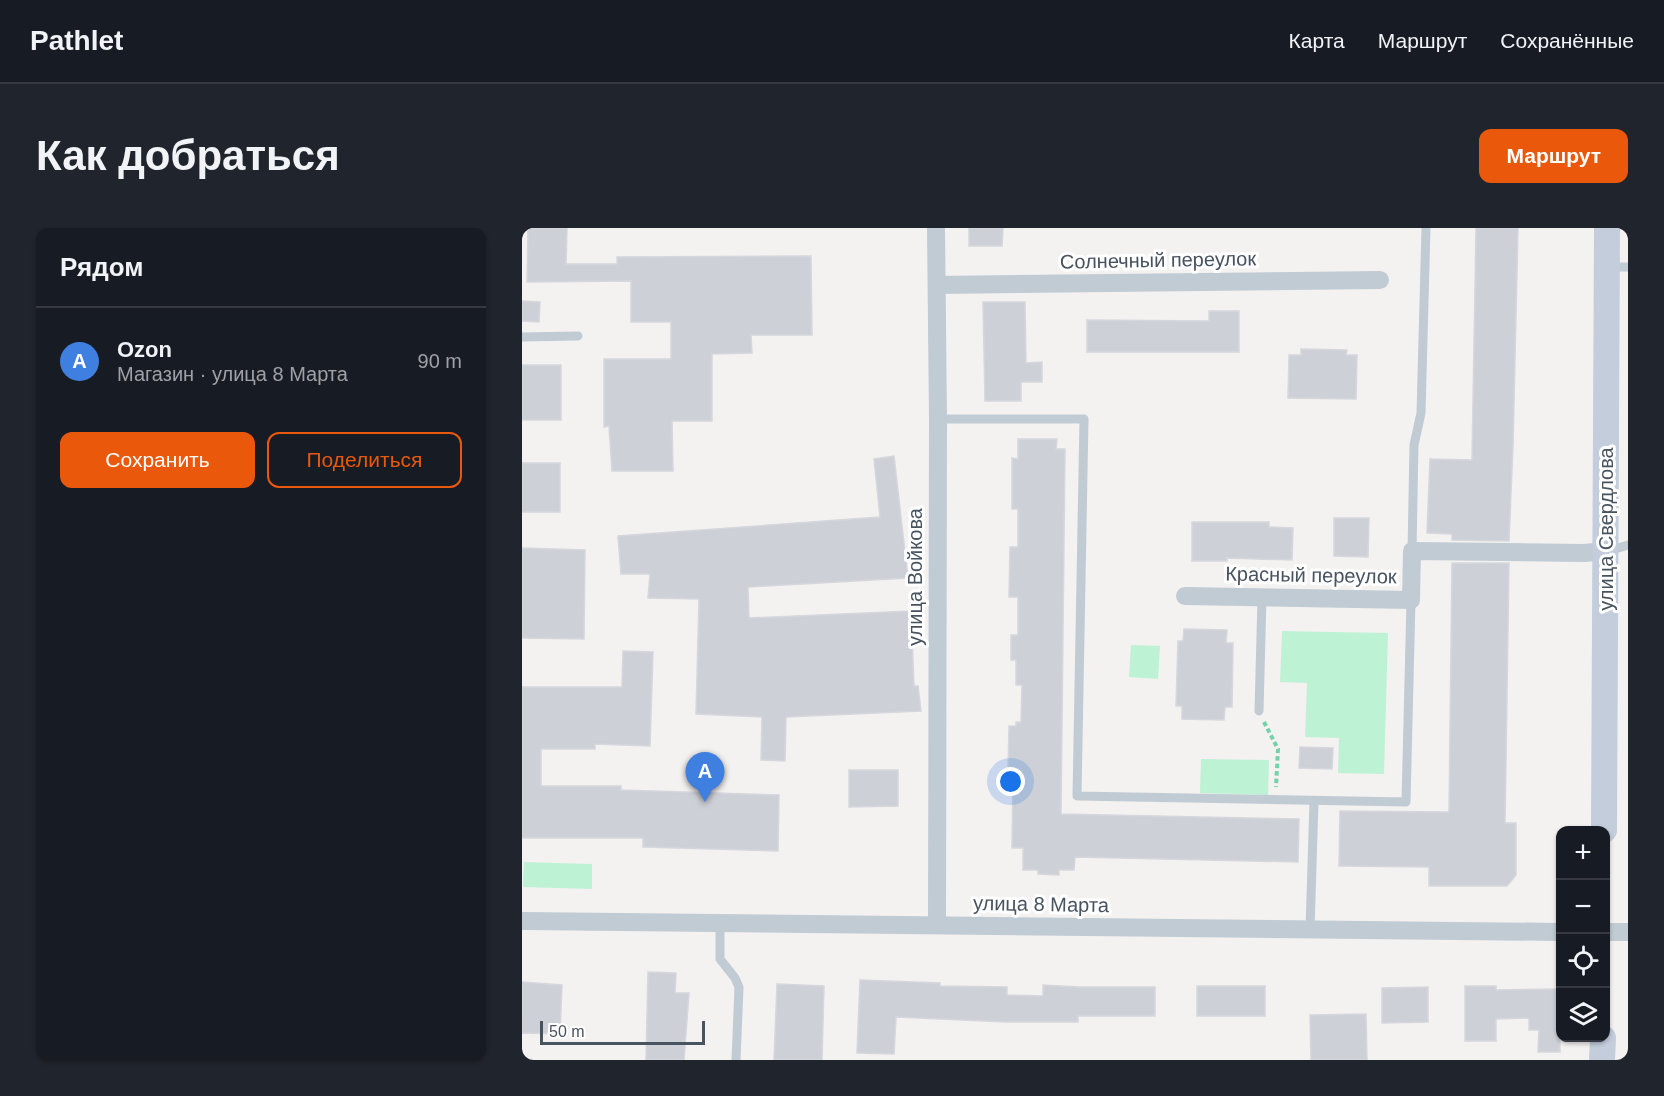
<!DOCTYPE html>
<html lang="ru">
<head>
<meta charset="utf-8">
<style>
  body { margin:0; font-family:Helvetica,sans-serif; background:#20242c; color:#f1f3f6 }
  .controls { position:absolute; right:18px; bottom:18px; display:grid; overflow:hidden; border-radius:12px; box-shadow:0 2px 4px #0004 }
  .controls button { width:54px; height:54px; display:grid; place-items:center; padding:0; border:0; border-bottom:2px solid #363941; background:#171b24; color:#f1f3f6; font:30px sans-serif }
  .scale { position:absolute; left:18px; bottom:15px; width:165px; box-sizing:border-box; padding-left:6px; border:3px solid #485360; border-top:0; font-size:16px; line-height:21px; white-space:nowrap; color:#485360; -webkit-text-stroke:4px #fff; paint-order:stroke }
  .you { position:absolute; left:489px; top:554px; width:21px; height:21px; margin:-15px; border:4px solid #fff; border-radius:50%; background:#1a73e8; box-shadow:0 0 0 9px #1a73e833 }
  .badge { display:grid; place-items:center; width:39px; height:39px; border-radius:50%; background:#ea580c; color:#fff; font-size:20px; font-weight:700 }
  .pin { position:absolute; translate:-50% -50px; filter:drop-shadow(0 2px 3px #0008) }
  .pin::after { content:''; position:absolute; top:32px; width:21px; height:18px; background:inherit; clip-path:polygon(0 0,100% 0,50% 100%) }
  .list { margin:0; padding:0; list-style:none }
  h2 { display:flex; justify-content:space-between; align-items:center; height:78px; margin:0; padding:0 24px; font-size:26px }
  h2 small { font-size:20px; font-weight:400; color:#9ea1a6 }
  .list li { display:grid; grid-template-columns:39px 1fr auto; gap:18px; align-items:center; box-sizing:border-box; height:108px; padding:0 24px; border-top:2px solid #363941 }
  .list b { display:block; font-size:22px; white-space:nowrap }
  .list p { margin:0; font-size:20px; white-space:nowrap; color:#9ea1a6 }
  .list em { font-size:20px; font-style:normal; color:#9ea1a6 }
  .actions { display:flex; gap:12px; padding:18px 24px }
  .actions a { flex:1; padding:14px 0; border:2px solid #ea580c; border-radius:12px; text-align:center; font-size:21px; color:#ea580c }
  .actions .main { background:#ea580c; color:#fff }
  .icon { flex:none; width:33px; height:33px; fill:none; stroke:currentColor; stroke-width:2; stroke-linecap:round; stroke-linejoin:round }
  .map { position:relative; flex:none; width:1106px; height:832px; overflow:hidden; border-radius:12px }
  header { display:flex; align-items:center; gap:36px; box-sizing:border-box; height:84px; padding:0 30px; background:#171b24; border-bottom:2px solid #363941 }
  header strong { font-size:28px }
  nav { display:flex; gap:33px; margin-inline-start:auto; font-size:21px }
  .intro { display:flex; align-items:center; justify-content:space-between; box-sizing:border-box; height:144px; padding:0 36px }
  h1 { margin:0; font-size:42px }
  .button { padding:15px 27px; border-radius:12px; background:#ea580c; color:#fff; font-size:21px; font-weight:700 }
  main { display:flex; gap:36px; padding:0 36px }
  aside { flex:1; background:#171b24; border-radius:12px; box-shadow:0 2px 4px #0004 }
  .map>svg:first-child { display:block }
  .green { fill:#bef2d5 }
  .building { fill:#cdd0d6; stroke:#d5d7dd; stroke-width:1.5 }
  .lines { fill:none; stroke-linecap:round; stroke-linejoin:round }
  .path { stroke:#74d2a8; stroke-width:4; stroke-dasharray:4.5 3; stroke-linecap:butt }
  .lane { stroke:#c1cbd3; stroke-width:9 }
  .street { stroke:#c1cbd3; stroke-width:18 }
  .secondary { stroke:#c3cddb; stroke-width:26 }
  .labels { text-anchor:middle; stroke-width:6; stroke-linejoin:round; paint-order:stroke }
  .street-label { font-size:20px; fill:#485360; stroke:#fff }
</style>
</head>
<body>
<header>
<strong>Pathlet</strong>
<nav><a>Карта</a><a>Маршрут</a><a>Сохранённые</a></nav>
</header>
<div class="intro"><h1>Как добраться</h1><a class="button">Маршрут</a></div>
<main>
<aside>
<h2>Рядом<small></small></h2>
<ul class="list">
<li><span class="badge" style="background:#3f7fe0">A</span><div><b>Ozon</b><p>Магазин · улица 8 Марта</p></div><em>90 m</em></li>
</ul>
<div class="actions"><a class="main">Сохранить</a><a>Поделиться</a></div>
</aside>
<div class="map">
<svg width="1106" height="832" viewBox="0 0 1106 832">
  <rect width="100%" height="100%" fill="#f4f1f1"/>
  <g class="green">
    <polygon points="760,403 866,405 862,546 816,545 817,510 783,509 785,455 758,454"/>
    <polygon points="609,417 638,418 636,451 607,449"/>
    <polygon points="679,531 747,532 746,567 678,565"/>
    <polygon points="2,634 70,636 70,661 1,659"/>
  </g>
  <g class="building">
    <polygon points="6,0 45,0 44,36 95,36 95,29 289,28 290,107 229,107 230,125 190,126 190,193 150,193 151,243 90,243 87,198 82,199 82,131 149,131 149,94 109,94 109,53 5,54"/>
    <polygon points="447,0 481,0 480,18 447,18"/>
    <polygon points="954,0 996,0 991,218 987,313 930,312 930,306 905,305 908,231 950,232"/>
    <polygon points="0,73 18,74 17,94 0,93"/>
    <polygon points="461,74 503,74 504,135 520,134 520,154 499,154 499,173 463,173"/>
    <polygon points="687,83 717,83 717,124 565,124 565,92 687,93"/>
    <polygon points="779,121 825,122 824,127 835,127 834,171 766,170 767,127 779,127"/>
    <rect x="0" y="137" width="39" height="55"/>
    <polygon points="496,211 535,211 534,221 543,221 539,586 777,591 776,634 553,629 552,642 537,642 537,647 516,646 516,642 501,642 501,620 490,620 491,545 486,545 487,498 494,498 494,494 499,494 500,457 494,457 494,432 489,432 489,407 496,407 496,369 487,369 488,319 496,319 496,281 490,281 490,230 496,231"/>
    <polygon points="372,228 386,350 226,359 227,390 389,383 392,458 396,458 399,483 264,489 263,533 239,532 240,489 174,486 177,371 126,370 128,346 99,346 96,308 358,289 352,231"/>
    <rect x="0" y="235" width="38" height="49"/>
    <polygon points="812,290 847,290 846,329 812,328"/>
    <polygon points="670,294 747,294 747,299 771,300 770,332 705,330 705,333 670,333"/>
    <polygon points="0,320 63,322 62,411 0,410"/>
    <polygon points="930,335 987,335 983,595 994,595 994,647 985,658 907,658 907,639 817,638 818,583 927,584"/>
    <polygon points="662,401 705,402 704,415 711,415 710,479 703,479 702,492 660,491 660,478 654,478 656,413 661,413"/>
    <polygon points="101,423 131,424 128,518 73,516 73,521 19,521 19,558 99,558 99,562 257,567 256,623 121,619 121,610 0,610 0,459 100,459"/>
    <polygon points="778,519 811,520 810,541 777,540"/>
    <polygon points="327,542 376,542 376,578 327,579"/>
    <polygon points="126,744 154,745 153,765 167,765 162,832 124,832"/>
    <polygon points="338,752 418,755 418,758 485,759 485,767 521,768 521,757 557,759 633,759 633,788 556,788 556,794 484,794 374,789 372,826 335,825"/>
    <polygon points="0,754 40,757 38,806 0,805"/>
    <polygon points="255,756 302,758 300,832 252,832"/>
    <rect x="675" y="758" width="68" height="30"/>
    <polygon points="943,758 974,758 974,762 1038,761 1038,824 1016,824 1017,802 1007,802 1007,790 974,791 974,813 943,813"/>
    <polygon points="906,759 906,794 860,795 860,760"/>
    <polygon points="844,786 845,832 789,832 788,787"/>
  </g>
  <g class="lines">
    <polyline class="path" points="742,494 756,521 754,559"/>
    <g class="lane">
      <polyline points="1087,39 1106,39"/>
      <polyline points="0,109 56,108"/>
      <polyline points="416,191 562,191 555,568 884,574 889,372"/>
      <polyline points="890,323 892,217 899,185 904,0"/>
      <polyline points="1086,323 1106,317"/>
      <polyline points="737,483 740,369"/>
      <polyline points="198,695 198,731 213,750 217,759 214,832"/>
      <polyline points="788,701 792,573"/>
    </g>
    <g class="street">
      <polyline points="414,0 416,191 415,697"/>
      <polyline points="415,57 858,52"/>
      <polyline points="663,368 889,372 890,323 1062,325 1084,323"/>
      <polyline points="0,693 1038,704"/>
      <polyline points="1084,704 1106,704"/>
    </g>
    <g class="secondary">
      <polyline points="1082,602 1085,0"/>
      <polyline points="1080,832 1081,810"/>
    </g>
  </g>
  <g class="labels">
    <g class="street-label">
      <text transform="translate(636 32) rotate(-1)" y="7">Солнечный переулок</text>
      <text transform="translate(1084 301) rotate(-90)" y="7">улица Свердлова</text>
      <text transform="translate(789 347) rotate(1)" y="7">Красный переулок</text>
      <text transform="translate(393 349) rotate(-90)" y="7">улица Войкова</text>
      <text transform="translate(519 676) rotate(1)" y="7">улица 8 Марта</text>
    </g>
  </g>
</svg>
<div class="controls">
<button>+</button>
<button>−</button>
<button><svg class="icon" aria-label="locate" viewBox="0 0 24 24"><circle cx="12" cy="12" r="6"/><path d="M12 2v4M12 18v4M2 12h4M18 12h4"/></svg></button>
<button><svg class="icon" aria-label="layers" viewBox="0 0 24 24"><path d="M12 4l9 5-9 5-9-5zM3 14l9 5 9-5"/></svg></button>
</div>
<div class="scale">50 m</div>
<div class="you"></div>
<div class="pin badge" style="left:183px;top:574px;background:#3f7fe0">A</div>
</div>
</main>
</body>
</html>
